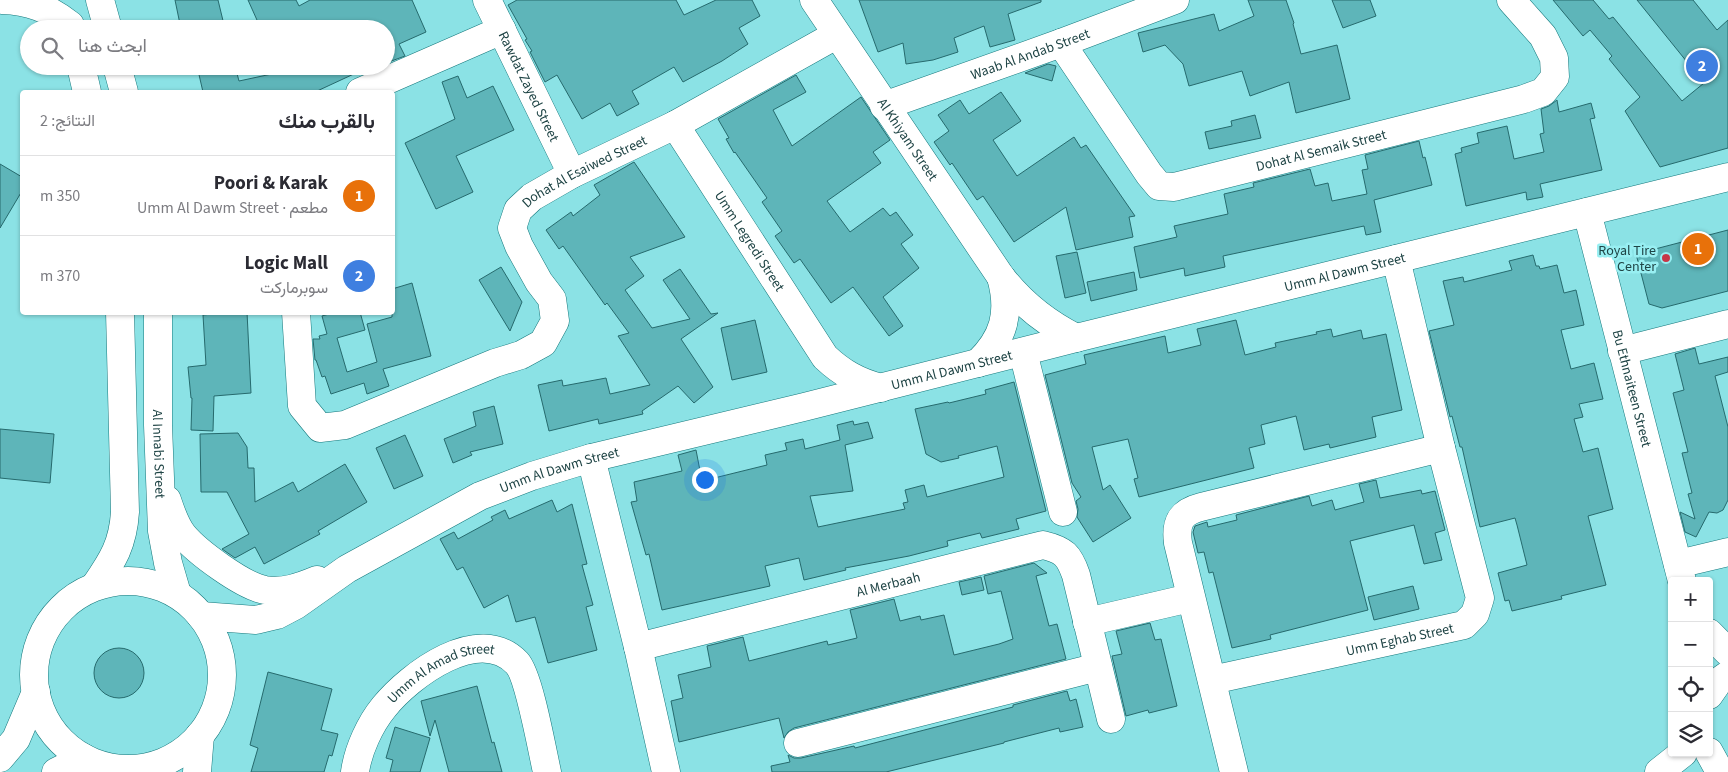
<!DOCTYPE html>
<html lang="ar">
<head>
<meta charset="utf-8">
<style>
  body { margin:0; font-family:"Source Sans 3",Vazirmatn,sans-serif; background:#f2f2f3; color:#2b2b33; direction:rtl }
  .controls { position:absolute; right:15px; bottom:15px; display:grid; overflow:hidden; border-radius:5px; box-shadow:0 1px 4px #0004 }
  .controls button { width:45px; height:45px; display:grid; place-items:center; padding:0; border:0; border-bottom:1px solid #e1e1e2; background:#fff; color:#2b2b33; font:25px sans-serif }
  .you { position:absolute; left:704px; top:479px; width:18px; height:18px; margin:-12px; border:4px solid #fff; border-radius:50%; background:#1a73e8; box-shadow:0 0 0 8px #1a73e833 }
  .badge { display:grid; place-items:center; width:32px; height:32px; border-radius:50%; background:#c63647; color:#fff; font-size:16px; font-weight:700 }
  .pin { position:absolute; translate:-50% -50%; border:2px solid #fff; box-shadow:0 1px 5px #0006 }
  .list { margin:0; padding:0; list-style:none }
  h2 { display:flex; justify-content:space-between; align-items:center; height:65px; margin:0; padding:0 20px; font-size:21px }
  h2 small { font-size:16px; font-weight:400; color:#7c7c81 }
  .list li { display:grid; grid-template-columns:32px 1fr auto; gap:15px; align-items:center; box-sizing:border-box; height:80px; padding:0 20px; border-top:1px solid #e1e1e2 }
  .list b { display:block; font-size:19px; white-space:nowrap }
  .list p { margin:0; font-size:16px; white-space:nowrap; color:#7c7c81 }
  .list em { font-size:16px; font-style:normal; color:#7c7c81 }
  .icon { flex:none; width:28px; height:28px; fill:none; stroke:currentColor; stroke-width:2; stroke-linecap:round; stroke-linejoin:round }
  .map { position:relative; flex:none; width:1728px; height:772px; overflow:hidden; direction:ltr }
  .search { position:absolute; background:#fff; box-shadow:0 1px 4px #0004; left:20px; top:20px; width:375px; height:55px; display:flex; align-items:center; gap:12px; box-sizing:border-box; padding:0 18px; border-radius:28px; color:#7c7c81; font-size:19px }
  .panel { position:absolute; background:#fff; box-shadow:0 1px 4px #0004; left:20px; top:90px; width:375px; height:225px; border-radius:5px; direction:rtl }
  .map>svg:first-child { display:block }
  .building { fill:#5eb5b9; stroke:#266a6d }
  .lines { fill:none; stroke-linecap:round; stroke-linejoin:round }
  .minor-casing { stroke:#14787c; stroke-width:29 }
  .minor { stroke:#fff; stroke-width:28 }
  .poi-dot { fill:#c63647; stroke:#98eff2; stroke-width:2 }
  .labels { text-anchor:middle; stroke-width:5; stroke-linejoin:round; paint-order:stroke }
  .street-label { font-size:14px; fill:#1f4445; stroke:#98eff2 }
  .poi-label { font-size:14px; fill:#1f4445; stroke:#98eff2; text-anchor:end }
</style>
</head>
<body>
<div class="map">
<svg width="1728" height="772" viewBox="0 0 1728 772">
  <rect width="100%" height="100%" fill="#8be2e5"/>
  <g class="building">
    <polygon points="175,0 218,0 225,29 181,29"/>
    <polygon points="248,0 296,0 299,6 310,0 412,0 426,32 399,44 405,56 386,63 386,29 261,29"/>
    <polygon points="517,0 676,0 684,15 716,0 752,0 760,16 739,28 748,44 722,61 683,82 674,67 632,91 639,104 617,116 610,103 582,119 557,75 545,82 530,52 532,51 525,40 527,39 508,5"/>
    <polygon points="859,0 1041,0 1041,2 1008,14 1015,40 990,47 984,26 954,38 958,52 933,60 906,64 903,43 878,52"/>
    <polygon points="1248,0 1286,0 1294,23 1293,24 1301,54 1337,45 1350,99 1296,113 1289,82 1250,96 1242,71 1189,86 1183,64 1165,45 1143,52 1138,33 1214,14 1219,31 1254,16"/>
    <polygon points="1332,0 1370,0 1376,16 1343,28"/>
    <polygon points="1553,0 1593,0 1609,19 1613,17 1682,101 1704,83 1637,0 1693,0 1717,30 1728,20 1728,148 1660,167 1625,111 1640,97 1609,59 1612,56 1590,30 1583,36"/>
    <polygon points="1048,64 1056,66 1052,81 1025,73"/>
    <polygon points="197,66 235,66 239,81 281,72 279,66 371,66 315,92 203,92"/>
    <polygon points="796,75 806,92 773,110 792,146 861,97 890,140 873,152 881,163 827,201 850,232 883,208 890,216 896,212 913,235 901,244 919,268 883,297 903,326 889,336 853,287 831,303 800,259 794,263 775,236 782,231 762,202 767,198 735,152 734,153 726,139 729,138 718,119"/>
    <polygon points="458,76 467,98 493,86 514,130 456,156 473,192 436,209 405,143 455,119 442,82"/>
    <polygon points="1001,92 1021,121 993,140 1017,176 1074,137 1081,148 1086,145 1135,216 1129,217 1133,237 1076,250 1066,207 1014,242 983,196 977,200 952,163 950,165 934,142 949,131 938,115 960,100 969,114"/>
    <polygon points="1557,100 1559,112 1591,103 1595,118 1590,119 1602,170 1540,184 1543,197 1527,200 1526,192 1466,206 1455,154 1462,152 1461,148 1479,143 1477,133 1507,126 1514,159 1544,152 1540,134 1544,133 1541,109 1549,106"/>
    <polygon points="1255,115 1261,138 1209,149 1205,132 1232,126 1231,121"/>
    <polygon points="1419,141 1423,158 1425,157 1432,185 1374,200 1381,232 1366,235 1364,226 1223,256 1225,267 1185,276 1184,268 1140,278 1134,247 1177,237 1174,226 1228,214 1224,194 1254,187 1253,183 1310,169 1315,186 1328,183 1332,201 1367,194 1362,170 1368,169 1365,155"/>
    <polygon points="634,162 685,237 630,257 644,276 625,290 652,328 690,319 663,280 680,269 711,314 718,313 681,339 713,387 694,403 678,386 642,411 643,414 599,424 598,419 549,431 538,385 562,380 563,386 606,378 610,394 650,385 618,336 629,333 607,303 605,305 563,246 559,249 546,230 571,212 573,216 600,195 594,185"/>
    <polygon points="0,164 22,177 22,191 0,228"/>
    <polygon points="1728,230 1728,291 1662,308 1649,304 1636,254"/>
    <polygon points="1077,252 1086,293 1065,298 1056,256"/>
    <polygon points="1533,255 1536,266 1539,266 1540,269 1557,265 1564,293 1576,290 1584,325 1561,330 1571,369 1594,363 1603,399 1579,404 1583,417 1574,419 1583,452 1598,448 1613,509 1588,516 1606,585 1561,596 1562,599 1512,611 1509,600 1505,601 1498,573 1527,565 1517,525 1515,518 1480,527 1462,447 1460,447 1452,416 1450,417 1429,331 1454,325 1443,281 1463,277 1464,282 1512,270 1509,261"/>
    <polygon points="501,267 522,302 510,331 479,280"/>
    <polygon points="1134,272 1137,290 1091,301 1087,282"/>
    <polygon points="412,283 431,356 383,369 389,386 367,394 364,383 331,394 325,376 322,377 316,360 315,360 313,339 320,339 319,336 327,334 322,316 336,312 360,312 365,330 337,338 347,372 377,362 367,324 392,317 392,289"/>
    <polygon points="211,312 247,312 251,393 214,396 213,431 191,430 192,398 191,398 188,367 206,365 203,315 212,314"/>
    <polygon points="755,320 767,372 732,380 721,328"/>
    <polygon points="1236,320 1245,355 1276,347 1275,343 1317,334 1316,332 1331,329 1333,337 1361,330 1363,339 1386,334 1402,410 1372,417 1376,437 1330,448 1329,444 1304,450 1296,416 1261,425 1265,444 1249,448 1254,468 1139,497 1134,479 1138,478 1128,439 1092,447 1103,490 1110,485 1131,518 1093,542 1077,517 1078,509 1076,501 1081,497 1072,483 1045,375 1086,364 1084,355 1165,336 1168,353 1201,345 1197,329"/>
    <polygon points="1695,348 1699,364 1728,357 1728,372 1715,376 1728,427 1728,500 1723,510 1717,513 1709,512 1696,537 1685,532 1680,512 1695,519 1688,494 1692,493 1682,453 1688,452 1673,393 1684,390 1675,354"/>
    <polygon points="1014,382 1046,511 1016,519 1019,529 982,538 980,533 947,541 948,546 909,556 845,568 846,570 804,580 799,558 765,566 770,586 662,610 649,554 646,555 631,502 637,501 634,482 682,471 678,455 696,450 702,481 767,465 765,455 787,450 785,443 803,439 805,449 840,440 837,425 853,421 854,425 868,422 873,438 845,445 853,491 810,496 818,527 905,509 903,503 908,502 905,490 924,485 927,497 1004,477 997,446 958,456 959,458 941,462 926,454 915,409 948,402 949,403 986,394 985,390"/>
    <polygon points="494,406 503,444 470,452 472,455 453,463 444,439 476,426 473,412"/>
    <polygon points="0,429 54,434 50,483 0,478"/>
    <polygon points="238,433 247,447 248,468 254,468 255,502 293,482 298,492 345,464 367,502 318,531 320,534 264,564 255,547 235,558 222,549 249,534 227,492 201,492 200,434"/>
    <polygon points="405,435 423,476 394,489 376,448"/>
    <polygon points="1376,480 1380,498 1421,490 1422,494 1435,491 1445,530 1435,533 1442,560 1424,564 1414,525 1350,541 1368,610 1270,635 1271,639 1232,648 1213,572 1209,573 1204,552 1198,553 1193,532 1195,526 1207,522 1208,527 1237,520 1236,515 1309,496 1312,506 1332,500 1335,510 1364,502 1359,484"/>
    <polygon points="552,500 557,512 572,504 587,564 582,565 593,605 586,607 597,650 548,663 535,617 516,622 508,595 484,608 463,567 457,570 440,539 454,532 458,539 493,520 491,517 505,510 509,519"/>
    <polygon points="1034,563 1047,573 1036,576 1049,626 1057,624 1066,659 794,728 788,732 784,738 779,718 679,742 671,701 683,698 678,675 711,667 707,646 743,637 749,661 827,641 828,645 857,638 850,610 894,599 900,621 920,616 921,620 944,615 954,655 999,644 1013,639 1001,591 988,594 984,576"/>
    <polygon points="981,577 984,590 962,595 959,582"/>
    <polygon points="1413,586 1419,609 1374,620 1368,597"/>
    <polygon points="1150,623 1155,640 1161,639 1177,706 1149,713 1148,710 1126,716 1112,656 1122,654 1116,631"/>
    <circle cx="119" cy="673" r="25"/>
    <polygon points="268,672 332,689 321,730 338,734 332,756 329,755 324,772 251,772 258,748 250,745"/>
    <polygon points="477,686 492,743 494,742 502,772 449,772 435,720 430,736 421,701"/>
    <polygon points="1067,691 1070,701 1076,699 1083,727 1060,732 1059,728 1004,742 1004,743 886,772 772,772 771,766 790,762 788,755 794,758 801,758 854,746 855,748 1013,707 1013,705"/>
    <polygon points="395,727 430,738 420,772 390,772 393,760 386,758"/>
  </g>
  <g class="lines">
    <g class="minor-casing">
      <g id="minor">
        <path d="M2 0C29 1 49 8 70 25"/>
        <polyline points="100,0 108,29"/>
        <path id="s1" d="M487 0 572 174"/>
        <path id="s2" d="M814 0 1001 277C1022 304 1046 323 1076 338"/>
        <path id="s3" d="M1061 43 1149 174 1159 186 1174 187 1524 99 1543 92 1555 77 1554 58 1543 36 1511 0"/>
        <polyline points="81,66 87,92"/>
        <polyline points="117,66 124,92"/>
        <polyline points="360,92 502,30"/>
        <path id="s4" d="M884 106 1061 43 1175 0"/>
        <path id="s5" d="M675 125 825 357C842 373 858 382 881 388"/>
        <path id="s6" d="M1587 212 1682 581"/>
        <path id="s7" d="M158 312V425L162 531 168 563 177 594"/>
        <path id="s8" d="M296 312 302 406 320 428 345 425 495 363 521 355 543 343 555 321 552 299 539 282 519 246 512 228 518 210 532 197 572 174 675 125 836 35"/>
        <polyline points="1622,351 1728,324"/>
        <polyline points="1023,352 1063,512"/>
        <path d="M978 363C1004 338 1011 313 1001 277"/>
        <polyline points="591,458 638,647 666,772"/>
        <path d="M167 500C171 512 175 525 183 535 197 552 243 586 265 590 284 593 300 587 317 580"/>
        <polyline points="1678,564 1728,552"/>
        <circle cx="128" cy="675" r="94"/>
        <path d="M95 586C113 560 123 544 125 512L120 312"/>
        <path id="s9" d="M201 616 256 620 277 615 296 605 347 569 480 496 532 476 591 458 804 407 1076 338 1728 177"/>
        <polyline points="1087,622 1190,598"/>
        <polyline points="1709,633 1728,652"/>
        <path id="s10" d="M638 647 1043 545C1064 550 1069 555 1076 575L1111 719"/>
        <path id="s11" d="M1212 680 1464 625 1475 614 1480 598 1441 448 1396 259"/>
        <polyline points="1709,695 1718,682 1728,675"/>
        <polyline points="798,743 1098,667"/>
        <polyline points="1709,752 1720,772"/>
        <polyline points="0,758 16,739 36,692"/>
        <polyline points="56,772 84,758"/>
        <polyline points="197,772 200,735"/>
        <path id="s12" d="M355 772C358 750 370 724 384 707 410 675 479 623 517 663 529 676 542 750 547 772"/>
        <path d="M1234 772 1178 543C1175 522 1181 512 1201 507L1441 448"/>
        <polyline points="1659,772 1683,753"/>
      </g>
    </g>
    <use href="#minor" class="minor"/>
  </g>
  <circle class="poi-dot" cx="1666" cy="258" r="5"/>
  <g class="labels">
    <g class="street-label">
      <text dy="5" stroke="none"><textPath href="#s4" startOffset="155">Waab Al Andab Street</textPath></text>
      <text dy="5" stroke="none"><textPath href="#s1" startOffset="96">Rawdat Zayed Street</textPath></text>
      <text dy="5" stroke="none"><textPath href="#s2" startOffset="168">Al Khiyam Street</textPath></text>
      <text dy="5" stroke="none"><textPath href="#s3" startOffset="340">Dohat Al Semaik Street</textPath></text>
      <text dy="5" stroke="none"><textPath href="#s8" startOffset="588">Dohat Al Esaiwed Street</textPath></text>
      <text dy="5" stroke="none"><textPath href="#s5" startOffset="138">Umm Legredi Street</textPath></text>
      <text dy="5" stroke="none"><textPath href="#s9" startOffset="1206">Umm Al Dawm Street</textPath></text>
      <text dy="5" stroke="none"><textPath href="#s9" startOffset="801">Umm Al Dawm Street</textPath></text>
      <text dy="5" stroke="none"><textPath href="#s6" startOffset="182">Bu Ethnaiteen Street</textPath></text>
      <text dy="5" stroke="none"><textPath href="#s7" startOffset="142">Al Innabi Street</textPath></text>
      <text dy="5" stroke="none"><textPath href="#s9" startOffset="396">Umm Al Dawm Street</textPath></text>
      <text dy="5" stroke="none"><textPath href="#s10" startOffset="258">Al Merbaah</textPath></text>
      <text dy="5" stroke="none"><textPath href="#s11" startOffset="192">Umm Eghab Street</textPath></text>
      <text dy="5" stroke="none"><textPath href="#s12" startOffset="141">Umm Al Amad Street</textPath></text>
    </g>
    <g class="poi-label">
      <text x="1656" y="255">Royal Tire<tspan x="1656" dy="16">Center</tspan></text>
    </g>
  </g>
</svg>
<div class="controls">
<button>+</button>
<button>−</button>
<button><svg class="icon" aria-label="locate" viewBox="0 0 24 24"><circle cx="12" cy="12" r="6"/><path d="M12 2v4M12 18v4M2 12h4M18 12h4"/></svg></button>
<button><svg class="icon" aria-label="layers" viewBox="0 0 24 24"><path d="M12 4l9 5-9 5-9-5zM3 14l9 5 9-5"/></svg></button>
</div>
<div class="you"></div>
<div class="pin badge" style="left:1698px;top:249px;background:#e8710a">1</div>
<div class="pin badge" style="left:1702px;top:66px;background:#3f7fe0">2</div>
<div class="search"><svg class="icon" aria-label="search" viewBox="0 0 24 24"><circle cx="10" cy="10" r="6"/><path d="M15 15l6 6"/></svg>ابحث هنا</div>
<section class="panel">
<h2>بالقرب منك<small>النتائج: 2</small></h2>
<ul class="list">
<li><span class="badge" style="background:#e8710a">1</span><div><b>Poori &amp; Karak</b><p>مطعم · Umm Al Dawm Street</p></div><em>350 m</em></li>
<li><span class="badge" style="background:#3f7fe0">2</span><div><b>Logic Mall</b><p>سوبرماركت</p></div><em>370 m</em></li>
</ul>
</section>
</div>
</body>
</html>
